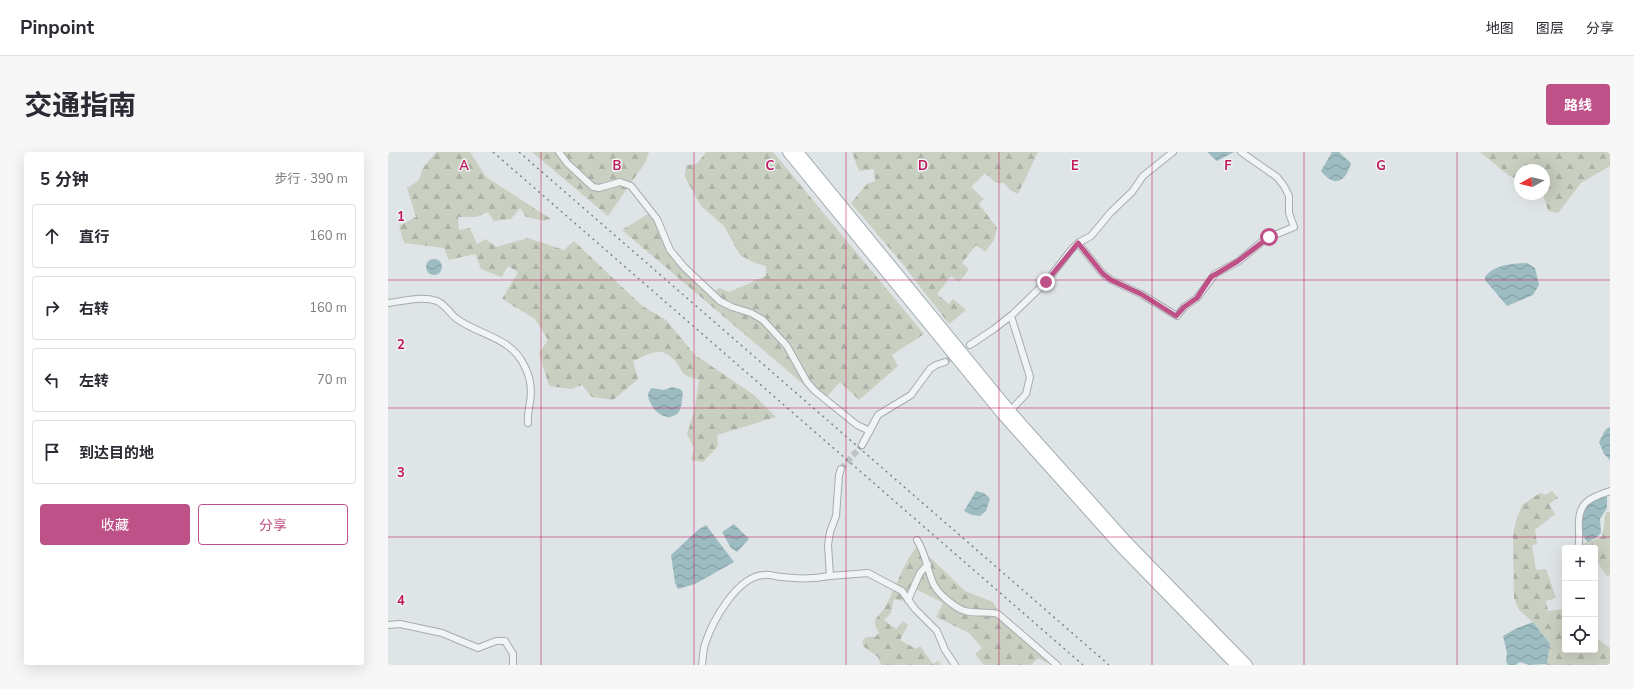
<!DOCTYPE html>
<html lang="zh">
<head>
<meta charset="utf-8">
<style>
  body { margin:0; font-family:"Nunito Sans","Noto Sans SC",sans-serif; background:#f7f7f7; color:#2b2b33 }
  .controls { position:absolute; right:12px; bottom:12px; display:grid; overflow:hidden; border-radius:4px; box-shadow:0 4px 16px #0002 }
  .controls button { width:36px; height:36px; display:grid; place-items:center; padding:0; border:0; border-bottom:1px solid #e1e1e2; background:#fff; color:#2b2b33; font:20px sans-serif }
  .compass { position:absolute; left:1126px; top:12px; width:36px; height:36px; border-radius:50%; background:#fff; box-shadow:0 4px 16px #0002; rotate:262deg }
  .stop { position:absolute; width:12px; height:12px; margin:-9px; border:3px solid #be5188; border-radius:50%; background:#fff }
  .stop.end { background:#be5188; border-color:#fff; box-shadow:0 1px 4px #0008 }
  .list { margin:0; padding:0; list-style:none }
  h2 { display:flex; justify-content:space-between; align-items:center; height:52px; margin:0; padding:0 16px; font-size:17px }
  h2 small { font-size:13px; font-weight:400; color:#7c7c81 }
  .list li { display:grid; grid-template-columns:26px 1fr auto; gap:12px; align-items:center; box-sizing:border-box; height:64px; margin:0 8px 8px; padding:0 8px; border:1px solid #e1e1e2; border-radius:4px }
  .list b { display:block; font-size:15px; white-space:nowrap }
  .list em { font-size:13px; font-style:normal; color:#7c7c81 }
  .actions { display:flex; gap:8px; padding:12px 16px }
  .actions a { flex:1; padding:9px 0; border:1px solid #be5188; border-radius:4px; text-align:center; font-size:14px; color:#be5188 }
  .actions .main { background:#be5188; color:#fff }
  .icon { flex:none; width:22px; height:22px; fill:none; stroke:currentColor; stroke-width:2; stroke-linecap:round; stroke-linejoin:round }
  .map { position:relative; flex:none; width:1222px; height:513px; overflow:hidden; border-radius:4px }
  header { display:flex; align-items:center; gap:24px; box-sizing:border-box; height:56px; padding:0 20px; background:#fff; border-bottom:1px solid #e1e1e2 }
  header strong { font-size:19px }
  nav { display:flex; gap:22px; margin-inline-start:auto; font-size:14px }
  .intro { display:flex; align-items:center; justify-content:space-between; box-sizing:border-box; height:96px; padding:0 24px }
  h1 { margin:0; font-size:28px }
  .button { padding:10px 18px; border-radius:4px; background:#be5188; color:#fff; font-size:14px; font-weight:700 }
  main { display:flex; gap:24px; padding:0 24px }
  aside { flex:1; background:#fff; border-radius:4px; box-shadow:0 4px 16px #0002 }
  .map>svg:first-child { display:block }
  .forest { fill:url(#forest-firs) }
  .water { fill:url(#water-waves) }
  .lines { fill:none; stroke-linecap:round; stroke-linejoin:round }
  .street-tunnel { stroke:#bbc1c4; stroke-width:6; stroke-dasharray:6 3; stroke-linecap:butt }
  .street-casing { stroke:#a5acaf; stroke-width:8 }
  .primary-casing { stroke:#9facb0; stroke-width:12 }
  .street { stroke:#f1f4f5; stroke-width:6 }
  .primary { stroke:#fff; stroke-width:10 }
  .rail { stroke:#7a888e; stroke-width:1.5; stroke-dasharray:2 4; stroke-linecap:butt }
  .route { stroke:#be5188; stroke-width:5 }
  .grid { fill:none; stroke:#c2185b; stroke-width:1; stroke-opacity:0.55 }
  .grid-label { font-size:13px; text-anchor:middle; font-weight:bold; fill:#c2185b; stroke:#eef3f4; stroke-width:3; stroke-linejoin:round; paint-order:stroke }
</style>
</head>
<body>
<header>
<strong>Pinpoint</strong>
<nav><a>地图</a><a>图层</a><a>分享</a></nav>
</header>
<div class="intro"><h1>交通指南</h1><a class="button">路线</a></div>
<main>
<aside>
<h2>5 分钟<small>步行 · 390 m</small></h2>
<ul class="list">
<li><svg class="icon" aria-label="ahead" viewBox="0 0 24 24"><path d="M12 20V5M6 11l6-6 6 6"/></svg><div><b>直行</b></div><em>160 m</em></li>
<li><svg class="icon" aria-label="right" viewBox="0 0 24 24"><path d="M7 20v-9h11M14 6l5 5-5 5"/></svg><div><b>右转</b></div><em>160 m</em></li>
<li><svg class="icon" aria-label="left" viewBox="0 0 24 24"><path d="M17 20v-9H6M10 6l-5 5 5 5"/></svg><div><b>左转</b></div><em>70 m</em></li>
<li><svg class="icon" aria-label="arrive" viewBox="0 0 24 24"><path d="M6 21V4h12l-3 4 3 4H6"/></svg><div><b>到达目的地</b></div></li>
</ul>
<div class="actions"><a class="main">收藏</a><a>分享</a></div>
</aside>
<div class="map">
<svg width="1222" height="513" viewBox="0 0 1222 513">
  <defs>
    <pattern id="forest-firs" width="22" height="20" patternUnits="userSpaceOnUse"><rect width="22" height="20" fill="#c9cfc1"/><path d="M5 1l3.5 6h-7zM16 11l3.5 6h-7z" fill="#adb2a7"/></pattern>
    <pattern id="water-waves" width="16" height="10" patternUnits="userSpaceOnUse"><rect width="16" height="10" fill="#9dbcc2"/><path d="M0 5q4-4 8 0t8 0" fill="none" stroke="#809a9f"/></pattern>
  </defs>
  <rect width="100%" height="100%" fill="#dfe4e6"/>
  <g class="forest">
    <path d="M48 0H82L98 25 163 67 156 69 138 65 132 56 123 67 106 69 100 60 88 65H70L71 78 82 76 89 92 98 87 108 95 140 86 176 98 186 89 253 153 278 168 307 203 366 243 388 265 329 283 330 294 315 310 303 308 306 296 299 282 306 260 311 228C307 226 300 225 296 222 293 219 291 213 287 209 273 192 262 202 245 209L250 227 225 248 204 245 194 233 183 237 161 234 151 201 160 188 147 167 114 147 130 120 120 114 113 125 93 117 87 102 61 108 56 96 16 91 11 74 28 65 19 36 30 29 35 16Z"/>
    <polygon points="144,0 261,0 257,11 220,64"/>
    <polygon points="318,0 385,0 536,182 504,203 510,214 471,248 452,230 435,249 234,78 265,59 288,102 327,139 331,136 341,140 378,124 378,114 367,111 352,103 336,74 313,54 297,25 298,13 309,12"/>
    <polygon points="464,0 650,0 630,42 622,38 616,31 608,31 597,21 583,35 596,47 591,52 609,76 606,88 597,100 588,93 574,111 581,117 571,130 563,124 549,142 561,152 565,147 578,158 561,172 513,110 463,51 479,32 487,29 486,17 471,19"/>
    <polygon points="1092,0 1222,0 1222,14 1193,31 1170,61 1160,59 1155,42 1156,18 1132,18 1132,29 1120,23"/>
    <polygon points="1164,339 1170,346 1161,352 1167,362 1147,378 1149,392 1144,393 1148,418 1158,417 1168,446 1158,449 1160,459 1177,457 1177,498 1207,498 1207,485 1222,496 1222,513 1158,513 1160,508 1162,492 1146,471 1131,458 1126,446 1125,382 1128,369 1134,353 1152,341 1157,343"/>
    <polygon points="1218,360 1222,360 1222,423 1219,424 1207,407 1207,396 1193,396 1193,392 1214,385"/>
    <path d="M529 393 577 439 605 450C612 463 620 476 631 485 641 494 652 499 661 509L659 511 650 506 643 513H596L587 502 594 496 581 481 548 465 555 451 524 435 517 449 506 447 503 461 496 468 508 477 515 469 520 473 512 488 528 497 532 494 545 512 550 509 553 513H493L490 505 475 494V488L478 485H487L491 481 487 473V468L498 454 518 411Z"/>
  </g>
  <g class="water">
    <polygon points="819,0 846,0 829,9"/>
    <path d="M944 0H951L963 11C958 29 947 37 933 19Z"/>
    <circle cx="46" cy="115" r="8"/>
    <path d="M1139 111 1147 116 1151 133 1145 143 1119 154 1097 128V125C1107 112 1124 112 1139 111Z"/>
    <path d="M284 235 292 237 295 240C294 246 294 258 289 262 276 272 260 254 260 242L263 236 276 238Z"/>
    <polygon points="1222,275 1222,308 1216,302 1211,290 1218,277"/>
    <polygon points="588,339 596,341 602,347 598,359 592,364 584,363 576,359"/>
    <path d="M1218 343 1219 345V356L1212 367 1213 381 1209 385 1200 390C1189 381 1194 365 1196 353Z"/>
    <polygon points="346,372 361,387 349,400 343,396 334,380"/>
    <polygon points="318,373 346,410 307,432 290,437 287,431 283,403 311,377"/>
    <polygon points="1145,470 1162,492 1159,512 1141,513 1132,510 1127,513 1120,513 1118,509 1119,501 1115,484 1129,476"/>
  </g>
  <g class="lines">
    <g class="street-tunnel">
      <polyline points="557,210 582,193"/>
      <polyline points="453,317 474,293"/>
    </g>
    <g class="street-casing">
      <g id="street">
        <polyline points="171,0 179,11 205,35 211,36 232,30 243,34 269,67 282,98 296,115 332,149 344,155 363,161 375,168 399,194 419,230 427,239 469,273 482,279"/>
        <polyline points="690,91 715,122 723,128 753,142 789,164 796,155 809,146 827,122 851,109 877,87 906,75 901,61 901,44 896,34 889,25 853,0"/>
        <path d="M0 151C16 149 33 144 49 149 58 153 62 162 69 167 93 184 122 185 136 213 142 224 144 238 142 250 141 257 139 264 140 271"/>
        <polyline points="582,193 606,177 625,162 658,130 683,98 690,91 703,84 723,60 744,40 755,24 785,0"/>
        <polyline points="622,259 638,242 642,225 623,164"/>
        <polyline points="474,293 490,263 523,243 542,217 548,213 557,210"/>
        <path d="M529 388C538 402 539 417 545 431 549 441 567 456 577 459 588 462 599 459 610 462L669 513"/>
        <path d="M1190 396C1192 389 1191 384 1191 378 1189 351 1200 346 1222 339"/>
        <polyline points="442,424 480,421 514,439 527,457 549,479 557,498 567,513"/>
        <polyline points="520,448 532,421 540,412"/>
        <polyline points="0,473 12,472 54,481 90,496 108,489 117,489 125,502 125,513"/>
        <path d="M314 513C315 506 315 498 317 492 324 470 349 424 376 423 382 422 388 425 394 425 410 427 426 427 442 424L440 393 442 380 448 364 451 323 453 317"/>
      </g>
    </g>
    <g class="primary-casing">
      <g id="primary">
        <polyline points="400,0 614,262 733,395 848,513"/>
        <polyline points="410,0 622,259 739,390 859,513"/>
      </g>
    </g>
    <use href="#street" class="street"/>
    <use href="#primary" class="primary"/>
    <g class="rail">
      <polyline points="105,0 695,513"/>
      <polyline points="131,0 721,513"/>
    </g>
  </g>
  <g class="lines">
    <polyline class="route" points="658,130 690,91 715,122 723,128 753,142 788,164 796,155 809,146 823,125 850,109 881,85"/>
  </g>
  <path class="grid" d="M153 0V513M306 0V513M458 0V513M611 0V513M764 0V513M916 0V513M1069 0V513M0 128H1222M0 256H1222M0 385H1222"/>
  <g class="grid-label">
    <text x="76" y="18">A</text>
    <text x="229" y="18">B</text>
    <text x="382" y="18">C</text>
    <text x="535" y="18">D</text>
    <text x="687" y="18">E</text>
    <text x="840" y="18">F</text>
    <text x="993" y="18">G</text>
    <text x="13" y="69">1</text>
    <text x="13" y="197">2</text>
    <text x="13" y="325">3</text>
    <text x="13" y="453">4</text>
  </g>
</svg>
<div class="controls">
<button>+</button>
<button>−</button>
<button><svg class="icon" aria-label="locate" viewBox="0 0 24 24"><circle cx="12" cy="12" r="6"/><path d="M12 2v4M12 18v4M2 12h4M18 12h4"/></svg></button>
</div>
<svg class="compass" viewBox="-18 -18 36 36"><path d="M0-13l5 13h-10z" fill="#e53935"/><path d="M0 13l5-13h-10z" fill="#7c7c81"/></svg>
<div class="stop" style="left:881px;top:85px"></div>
<div class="stop end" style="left:658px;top:130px"></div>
</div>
</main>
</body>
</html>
